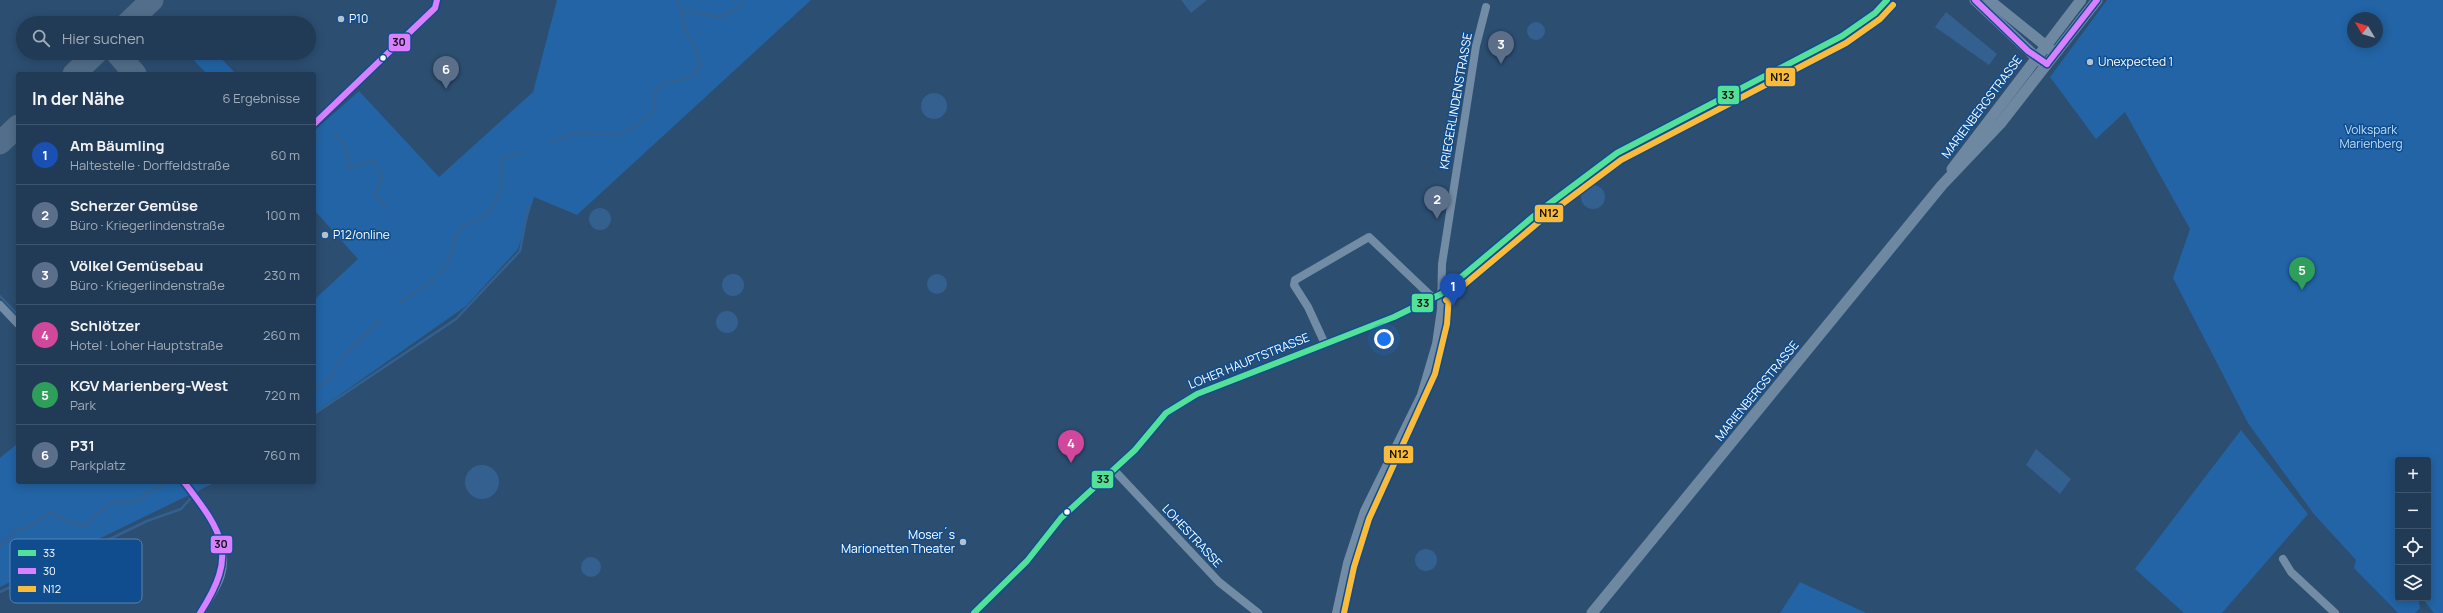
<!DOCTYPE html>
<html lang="de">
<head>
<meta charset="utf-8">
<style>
  body { margin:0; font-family:Manrope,sans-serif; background:#2d455f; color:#f1f3f6 }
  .controls { position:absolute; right:12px; bottom:12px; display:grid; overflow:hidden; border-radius:4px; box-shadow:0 2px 10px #0003 }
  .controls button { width:36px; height:36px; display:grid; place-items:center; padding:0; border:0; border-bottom:1px solid #3e546c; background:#213a55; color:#f1f3f6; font:20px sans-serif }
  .compass { position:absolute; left:2347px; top:12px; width:36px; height:36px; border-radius:50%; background:#213a55; box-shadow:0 2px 10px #0003; rotate:308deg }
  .you { position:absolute; left:1384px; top:339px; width:14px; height:14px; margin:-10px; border:3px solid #fff; border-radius:50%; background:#1a73e8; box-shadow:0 0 0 6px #1a73e833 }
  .badge { display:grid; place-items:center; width:26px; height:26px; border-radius:50%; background:#b5c1cd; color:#fff; font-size:13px; font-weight:700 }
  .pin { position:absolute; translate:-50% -33px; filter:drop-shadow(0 1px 2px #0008) }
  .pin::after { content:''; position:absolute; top:21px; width:14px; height:12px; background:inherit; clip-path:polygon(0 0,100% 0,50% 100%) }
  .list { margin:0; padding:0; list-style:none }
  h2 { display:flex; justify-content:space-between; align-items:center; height:52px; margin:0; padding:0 16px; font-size:17px }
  h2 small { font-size:13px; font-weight:400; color:#a2adb9 }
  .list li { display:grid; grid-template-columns:26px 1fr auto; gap:12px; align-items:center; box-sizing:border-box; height:60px; padding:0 16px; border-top:1px solid #3e546c }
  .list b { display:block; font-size:15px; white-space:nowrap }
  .list p { margin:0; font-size:13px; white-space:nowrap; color:#a2adb9 }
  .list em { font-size:13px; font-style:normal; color:#a2adb9 }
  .icon { flex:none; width:22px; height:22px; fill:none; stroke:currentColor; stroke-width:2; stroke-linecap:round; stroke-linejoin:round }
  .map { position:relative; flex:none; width:2443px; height:613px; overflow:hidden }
  .search { position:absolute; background:#213a55; box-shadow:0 2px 10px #0003; left:16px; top:16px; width:300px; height:44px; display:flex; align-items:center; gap:10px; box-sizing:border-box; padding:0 14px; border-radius:22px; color:#a2adb9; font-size:15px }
  .panel { position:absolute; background:#213a55; box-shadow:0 2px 10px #0003; left:16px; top:72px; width:300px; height:412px; border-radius:4px }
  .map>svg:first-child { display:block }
  .green { fill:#2264a6; fill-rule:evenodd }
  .water { fill:#33608f }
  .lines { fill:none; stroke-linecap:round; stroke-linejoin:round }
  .stream { stroke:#33608f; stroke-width:2.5 }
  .taxiway { stroke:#526e8a; stroke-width:23 }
  .minor { stroke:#738ca5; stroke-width:8 }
  .secondary { stroke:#6f88a1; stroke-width:11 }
  .bus-1-casing { stroke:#0f4d8e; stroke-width:9 }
  .bus-2-casing { stroke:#0f4d8e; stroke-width:9 }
  .bus-3-casing { stroke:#0f4d8e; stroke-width:9 }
  .bus-1 { stroke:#53e098; stroke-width:6 }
  .bus-2 { stroke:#d880ff; stroke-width:6 }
  .bus-3 { stroke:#fbbb3a; stroke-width:6 }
  .poi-dot { fill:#b5c1cd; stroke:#0f4d8e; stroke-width:1.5 }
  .bus-dot { fill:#fff; stroke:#0f4d8e; stroke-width:1.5 }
  .labels { text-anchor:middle; stroke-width:3; stroke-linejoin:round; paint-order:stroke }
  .poi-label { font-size:12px; fill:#fff; stroke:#0f4d8e; text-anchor:start }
  .street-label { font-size:12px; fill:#fff; stroke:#0f4d8e }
  .park-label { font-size:12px; fill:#bedefe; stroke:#0f4d8e }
  .key { fill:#0f4d8e; stroke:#5782b0; stroke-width:1 }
  .key-label { font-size:11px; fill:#fff }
  .line-badge { stroke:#0f4d8e; stroke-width:1.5 }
  .pale-badge-label { font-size:11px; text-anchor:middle; font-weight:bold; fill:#111 }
</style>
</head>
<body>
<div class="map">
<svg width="2443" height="613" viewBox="0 0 2443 613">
  <rect width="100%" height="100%" fill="#2c4e71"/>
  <g class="green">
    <polygon points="557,0 811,0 577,215 534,197 518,249 466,306 314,413 314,300 358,259 314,210 314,131 359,91 439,177 533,92"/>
    <path d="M2107 0H2443V613H2434L2422 598H2428V460H2398V598H2418L2420 608 2415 613H2398L2354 568 2356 560 2313 513 2248 423 2173 278 2190 229 2125 112 2096 139 2050 77ZM2353 18H2377V42H2353Z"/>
    <polygon points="187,53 216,53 236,74 207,74"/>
    <polygon points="2241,430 2308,514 2222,613 2184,613 2135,569"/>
    <polygon points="18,443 18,482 216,482 0,587 0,458"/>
    <polygon points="1800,582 1866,613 1780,613"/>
  </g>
  <g class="water">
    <polygon points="1181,0 1207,0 1191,13"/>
    <polygon points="1946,12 1997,54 1989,65 1935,27"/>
    <circle cx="1536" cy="31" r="9"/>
    <circle cx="934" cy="106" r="13"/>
    <circle cx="1593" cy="197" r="12"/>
    <circle cx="600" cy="219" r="11"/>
    <circle cx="937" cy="284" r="10"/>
    <circle cx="733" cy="285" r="11"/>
    <circle cx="727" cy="322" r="11"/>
    <polygon points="2036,449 2071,479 2060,494 2026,465"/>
    <circle cx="482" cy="482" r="17"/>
    <circle cx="1426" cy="560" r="11"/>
    <circle cx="591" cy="567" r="10"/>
  </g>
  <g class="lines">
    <g class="stream">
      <polyline points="678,0 681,11"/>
      <polyline points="334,133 346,146 349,168 374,161 382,176 375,196 387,209"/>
      <path d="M550 142 573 133 615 135 630 130 653 113 656 90 662 84 685 79 695 74 700 66 693 42 685 30 681 11C711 10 714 27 742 4L743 0"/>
      <polyline points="0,296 18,315"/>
      <path d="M399 304C415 292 438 280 448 262 453 251 452 238 461 228 467 221 477 223 483 218 501 205 502 179 501 159L522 152"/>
      <polyline points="314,389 329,381 342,357 381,319"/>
      <polyline points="314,414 456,319 520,251 529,204"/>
      <path d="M0 546 15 531 29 527 49 513C62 515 71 525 84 526L104 508 114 502 136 501 166 482"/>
      <polyline points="0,592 147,521 181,509 199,489 210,482"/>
    </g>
    <g class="taxiway">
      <polyline points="128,23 152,0"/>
      <polyline points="117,53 135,74"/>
      <polyline points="74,74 96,53"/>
      <polyline points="0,143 18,126"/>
    </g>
    <g class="minor">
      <polyline points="0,305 18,324"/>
      <polyline points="1325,344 1308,307 1294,285 1295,280 1369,237 1433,298"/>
      <polyline points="1114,470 1219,582 1258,613"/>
      <path d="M184 482C205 509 231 539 221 575 217 588 207 602 200 613"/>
      <polyline points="2283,559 2291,572 2335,613"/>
      <polyline points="974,613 1027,561 1061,518 1135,450 1166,413 1197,394 1394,317 1441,294"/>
      <polyline points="1336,613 1347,563 1364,511 1421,395 1436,344 1441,309 1442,264 1476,46 1486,7"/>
    </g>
    <g class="secondary">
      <polyline points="1975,0 2040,61"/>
      <polyline points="1989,0 2051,50"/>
      <polyline points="1952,169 2081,0"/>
      <polyline points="1592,613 1942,185 2000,124 2097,0"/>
    </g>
    <g class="bus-1-casing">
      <polyline id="bus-1" points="974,613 1027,561 1061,518 1135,450 1166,413 1197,394 1394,317 1441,294 1541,210 1617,153 1842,36 1875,13 1887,0"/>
    </g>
    <g class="bus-2-casing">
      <g id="bus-2">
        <polyline points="1975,0 2028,51 2047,64"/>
        <polyline points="2047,64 2097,0"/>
        <polyline points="314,124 435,8 437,0"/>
        <path d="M184 482C224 534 238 554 200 613"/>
      </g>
    </g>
    <g class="bus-3-casing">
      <g id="bus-3">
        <polyline points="1446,300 1546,216 1621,160 1846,43 1880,19 1893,5"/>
        <polyline points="1344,613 1354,567 1369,519 1435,374 1447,324 1449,295"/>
      </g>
    </g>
    <use href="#bus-1" class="bus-1"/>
    <use href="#bus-2" class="bus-2"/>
    <use href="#bus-3" class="bus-3"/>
  </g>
  <g class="poi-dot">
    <circle cx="341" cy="19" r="4"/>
    <circle cx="2090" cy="62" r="4"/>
    <circle cx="325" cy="235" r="4"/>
    <circle cx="963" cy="542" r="4"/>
  </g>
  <g class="bus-dot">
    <circle cx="383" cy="58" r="3.5"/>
    <circle cx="1067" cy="512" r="3.5"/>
  </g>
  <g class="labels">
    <g class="poi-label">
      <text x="349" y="23">P10</text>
      <text x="2098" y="66">Unexpected 1</text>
      <text x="333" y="239">P12/online</text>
      <text x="955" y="539" text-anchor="end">Moser´s<tspan x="955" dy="14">Marionetten Theater</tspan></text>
    </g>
    <g class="street-label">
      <text transform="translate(1456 101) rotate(-80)" y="4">KRIEGERLINDENSTRASSE</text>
      <text transform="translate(1982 107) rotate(-53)" y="4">MARIENBERGSTRASSE</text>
      <text transform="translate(1249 361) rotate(-22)" y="4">LOHER HAUPTSTRASSE</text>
      <text transform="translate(1757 391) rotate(-51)" y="4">MARIENBERGSTRASSE</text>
      <text transform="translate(1192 536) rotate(47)" y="4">LOHESTRASSE</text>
    </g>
    <g class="park-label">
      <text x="2371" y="134">Volkspark<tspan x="2371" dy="14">Marienberg</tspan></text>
    </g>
  </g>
  <rect x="10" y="539" width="132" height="64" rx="6" class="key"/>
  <rect x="18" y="550" width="18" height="6" fill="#53e098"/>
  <rect x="18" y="568" width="18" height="6" fill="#d880ff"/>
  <rect x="18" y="586" width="18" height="6" fill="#fbbb3a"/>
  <g class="key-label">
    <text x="43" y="557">33</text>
    <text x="43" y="575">30</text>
    <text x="43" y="593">N12</text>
  </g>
  <g class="line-badge">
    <rect x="388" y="33" width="23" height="19" rx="4" fill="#d880ff"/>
    <rect x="1765" y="67" width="31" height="20" rx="4" fill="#fbbb3a"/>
    <rect x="1717" y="85" width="23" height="20" rx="4" fill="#53e098"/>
    <rect x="1534" y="204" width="30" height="19" rx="4" fill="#fbbb3a"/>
    <rect x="1411" y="293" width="23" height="20" rx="4" fill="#53e098"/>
    <rect x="1383" y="445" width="31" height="19" rx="4" fill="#fbbb3a"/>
    <rect x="1091" y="470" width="23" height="19" rx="4" fill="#53e098"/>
    <rect x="210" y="535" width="23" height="19" rx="4" fill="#d880ff"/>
  </g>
  <g class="pale-badge-label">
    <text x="399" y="46">30</text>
    <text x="1780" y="81">N12</text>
    <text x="1728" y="99">33</text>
    <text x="1549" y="217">N12</text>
    <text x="1423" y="307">33</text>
    <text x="1399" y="458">N12</text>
    <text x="1103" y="483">33</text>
    <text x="221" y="548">30</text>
  </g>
</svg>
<div class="controls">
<button>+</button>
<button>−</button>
<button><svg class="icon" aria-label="locate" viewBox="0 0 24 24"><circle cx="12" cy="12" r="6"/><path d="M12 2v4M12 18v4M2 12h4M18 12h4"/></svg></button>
<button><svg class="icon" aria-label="layers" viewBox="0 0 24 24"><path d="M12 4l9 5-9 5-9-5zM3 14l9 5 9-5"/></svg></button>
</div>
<svg class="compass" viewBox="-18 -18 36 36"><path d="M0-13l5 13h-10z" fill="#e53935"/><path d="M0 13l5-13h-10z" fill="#a2adb9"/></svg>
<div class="you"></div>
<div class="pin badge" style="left:1453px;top:306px;background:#1a4fb4">1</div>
<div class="pin badge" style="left:1437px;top:219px;background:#5c6f8a">2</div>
<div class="pin badge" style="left:1501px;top:64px;background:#5c6f8a">3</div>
<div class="pin badge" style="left:1071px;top:463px;background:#d1479c">4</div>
<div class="pin badge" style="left:2302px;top:290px;background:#2e9e5b">5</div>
<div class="pin badge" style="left:446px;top:89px;background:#5c6f8a">6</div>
<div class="search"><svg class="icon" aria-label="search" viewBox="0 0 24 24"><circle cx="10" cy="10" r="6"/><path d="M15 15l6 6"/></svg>Hier suchen</div>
<section class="panel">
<h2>In der Nähe<small>6 Ergebnisse</small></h2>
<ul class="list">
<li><span class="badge" style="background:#1a4fb4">1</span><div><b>Am Bäumling</b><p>Haltestelle · Dorffeldstraße</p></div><em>60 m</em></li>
<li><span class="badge" style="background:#5c6f8a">2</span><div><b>Scherzer Gemüse</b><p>Büro · Kriegerlindenstraße</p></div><em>100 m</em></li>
<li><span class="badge" style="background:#5c6f8a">3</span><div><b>Völkel Gemüsebau</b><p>Büro · Kriegerlindenstraße</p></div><em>230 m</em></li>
<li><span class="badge" style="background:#d1479c">4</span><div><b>Schlötzer</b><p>Hotel · Loher Hauptstraße</p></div><em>260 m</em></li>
<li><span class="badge" style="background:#2e9e5b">5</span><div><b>KGV Marienberg-West</b><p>Park</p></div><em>720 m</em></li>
<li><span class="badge" style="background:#5c6f8a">6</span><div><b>P31</b><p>Parkplatz</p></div><em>760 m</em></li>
</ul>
</section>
</div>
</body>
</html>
